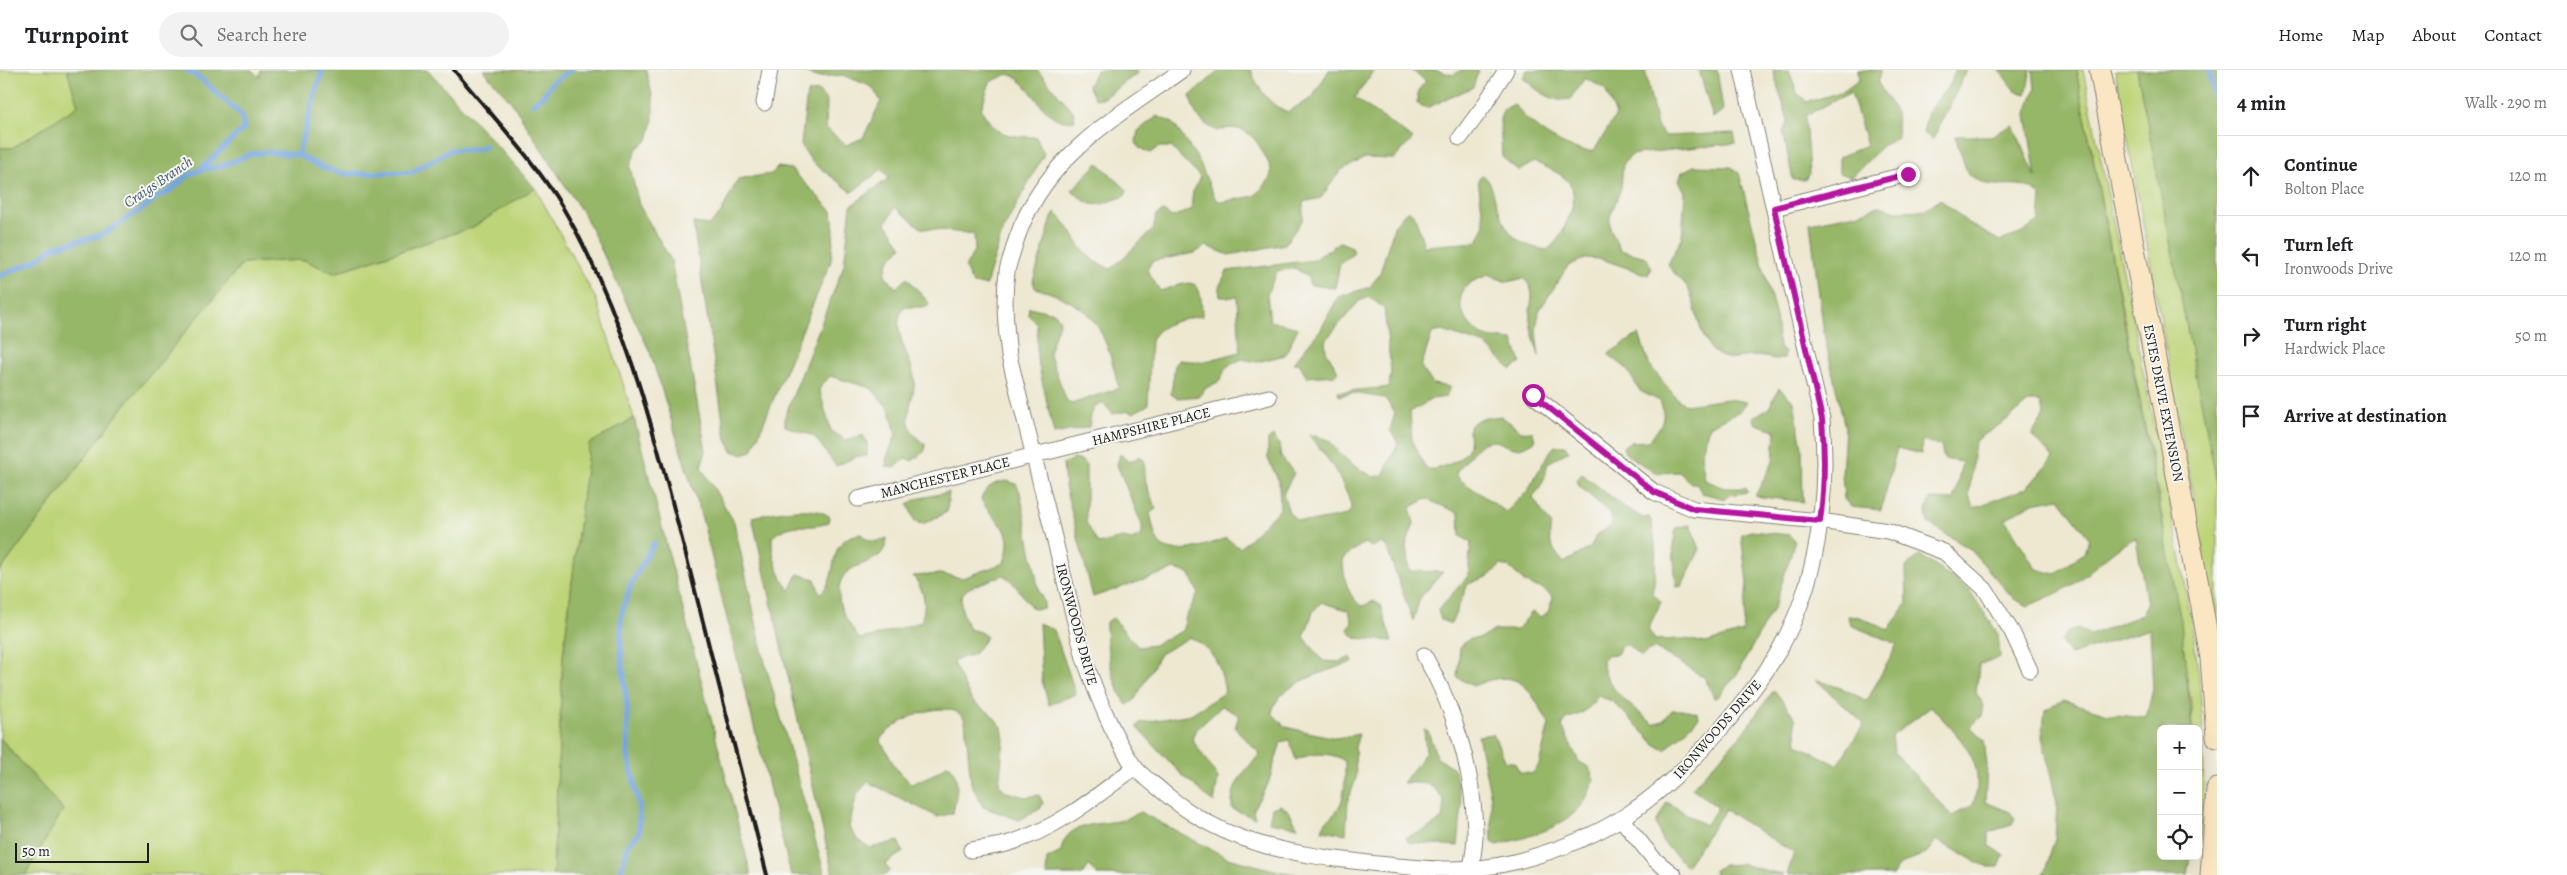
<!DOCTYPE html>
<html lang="en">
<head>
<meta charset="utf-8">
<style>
  body { margin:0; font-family:Alegreya,serif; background:#f2f2f2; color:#202124 }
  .controls { position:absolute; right:15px; bottom:15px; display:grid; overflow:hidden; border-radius:8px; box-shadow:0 5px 20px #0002 }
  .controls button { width:45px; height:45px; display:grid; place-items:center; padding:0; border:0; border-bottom:1px solid #e0e0e0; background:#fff; color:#202124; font:25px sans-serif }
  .scale { position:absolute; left:15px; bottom:12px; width:134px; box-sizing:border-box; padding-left:5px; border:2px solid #1c1c1c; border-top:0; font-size:14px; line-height:18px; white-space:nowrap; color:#1c1c1c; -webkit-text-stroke:4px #f6f6f2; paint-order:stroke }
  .stop { position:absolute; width:15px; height:15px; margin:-11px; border:4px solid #b5179e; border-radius:50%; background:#fff }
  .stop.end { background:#b5179e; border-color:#fff; box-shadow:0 1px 5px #0008 }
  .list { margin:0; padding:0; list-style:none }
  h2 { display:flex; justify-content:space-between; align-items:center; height:65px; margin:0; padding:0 20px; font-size:21px }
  h2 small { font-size:16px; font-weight:400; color:#757577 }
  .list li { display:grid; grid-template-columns:32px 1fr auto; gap:15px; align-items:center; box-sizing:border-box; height:80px; padding:0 20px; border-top:1px solid #e0e0e0 }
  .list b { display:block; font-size:19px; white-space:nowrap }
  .list p { margin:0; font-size:16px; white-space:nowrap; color:#757577 }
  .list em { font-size:16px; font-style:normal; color:#757577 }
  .icon { flex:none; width:28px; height:28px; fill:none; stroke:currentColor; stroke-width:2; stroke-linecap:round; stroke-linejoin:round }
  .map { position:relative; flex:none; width:2217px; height:805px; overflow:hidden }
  header { display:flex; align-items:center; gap:30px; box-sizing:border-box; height:70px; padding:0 25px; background:#fff; border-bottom:1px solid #e0e0e0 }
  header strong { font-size:24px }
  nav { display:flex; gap:28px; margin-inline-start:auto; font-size:18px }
  .search { width:350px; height:45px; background:#f2f2f2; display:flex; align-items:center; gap:12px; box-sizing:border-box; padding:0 18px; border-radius:28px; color:#757577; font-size:19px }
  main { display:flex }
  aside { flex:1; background:#fff }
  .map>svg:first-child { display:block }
  .green { fill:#bed478; stroke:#6d784a }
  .forest { fill:#96b668; stroke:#596942; fill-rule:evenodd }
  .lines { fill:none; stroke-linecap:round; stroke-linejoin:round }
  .stream { stroke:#73a4de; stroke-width:5.5 }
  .minor-casing { stroke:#858276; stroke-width:17 }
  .secondary-casing { stroke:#858276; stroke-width:23 }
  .minor { stroke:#fff; stroke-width:15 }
  .secondary { stroke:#fbe6c4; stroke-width:21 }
  .rail { stroke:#1c1c1c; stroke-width:4 }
  .route { stroke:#b5179e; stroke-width:6 }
  .labels { text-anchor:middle; stroke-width:4; stroke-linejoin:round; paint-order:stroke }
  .street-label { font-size:14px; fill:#1c1c1c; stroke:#f6f6f2 }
  .water-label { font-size:15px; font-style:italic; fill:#435973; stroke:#f6f6f2 }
</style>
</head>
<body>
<header>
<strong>Turnpoint</strong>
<div class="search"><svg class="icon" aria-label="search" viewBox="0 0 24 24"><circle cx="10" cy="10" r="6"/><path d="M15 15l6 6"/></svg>Search here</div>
<nav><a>Home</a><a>Map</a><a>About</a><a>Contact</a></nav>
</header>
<main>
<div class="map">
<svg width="2217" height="805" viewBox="0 0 2217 805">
  <rect width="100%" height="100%" fill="#f6f6f2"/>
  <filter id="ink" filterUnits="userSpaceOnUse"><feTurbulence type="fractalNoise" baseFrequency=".02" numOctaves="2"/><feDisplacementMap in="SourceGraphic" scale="10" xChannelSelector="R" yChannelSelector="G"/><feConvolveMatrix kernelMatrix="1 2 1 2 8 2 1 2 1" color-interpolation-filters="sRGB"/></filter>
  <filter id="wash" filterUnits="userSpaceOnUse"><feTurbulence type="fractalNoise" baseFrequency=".0096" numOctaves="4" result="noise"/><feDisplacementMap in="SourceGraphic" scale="20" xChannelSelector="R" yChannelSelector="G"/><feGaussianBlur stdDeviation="1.12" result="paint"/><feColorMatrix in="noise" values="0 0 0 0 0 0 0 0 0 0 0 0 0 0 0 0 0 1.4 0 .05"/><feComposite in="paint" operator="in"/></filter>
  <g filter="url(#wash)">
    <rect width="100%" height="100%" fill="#eee8d1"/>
    <g class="green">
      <polygon points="0,0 67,0 79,36 12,78 0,78"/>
      <path d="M2076 0H2083C2108 125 2133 251 2158 376 2185 511 2217 645 2198 783V659H2192L2191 633 2159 428Z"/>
      <polygon points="2115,0 2137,0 2217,413 2217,558"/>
      <polygon points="535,118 596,229 634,348 589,375 563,586 553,805 25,805 63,740 0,668 0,501 124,336 243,193 304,190 334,203 473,157"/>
    </g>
    <g class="forest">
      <polygon points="67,0 252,0 259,7 261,0 428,0 535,118 473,157 334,203 304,190 243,193 124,336 0,501 0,78 12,78 78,36"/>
      <polygon points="483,0 646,0 653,29 653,51 648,70 637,78 630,97 639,135 671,190 706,381 701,397 734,452 764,589 825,805 791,805 703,452 650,282 586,148 510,30"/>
      <path d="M801 0H1037L1073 41 1075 50C1045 60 1034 11 1008 4L990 12 981 39C997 67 1007 66 1036 67L1044 84 1003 160 986 215 973 214 965 198 975 179 974 164 921 158 895 137 886 153 902 177 888 192 885 205 896 218 907 208 929 233 926 237H904C889 257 910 285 914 307 916 322 907 338 909 353 911 362 918 370 925 374V381L912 391 906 388 895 398 887 397 886 389 896 365 890 340 871 318 830 306 819 319 831 361 846 370 863 365 867 373V386H858L836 396 814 366 785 356V346L844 195 851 136 889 108 882 99 852 122 812 92 801 75 807 23 818 21 827 31 826 58 846 75 863 68 881 31 872 17 843 5 816 7Z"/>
      <polygon points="1097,0 1137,0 1138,3 1103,28 1095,29 1088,16"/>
      <path d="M1220 0H1251C1256 16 1271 37 1287 42L1312 28 1329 0H1374L1355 28 1413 69 1394 89 1365 88 1341 100 1321 128 1303 132V149L1285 174 1229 185 1206 176 1195 183 1152 191 1147 200 1160 221C1194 210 1201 205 1202 246 1184 249 1160 252 1151 270L1148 335 1133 343 1128 341 1113 344 1104 334C1091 335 1091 346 1089 357L1054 364 1037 288V254L1028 245 1029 237 1055 243 1060 250 1049 283 1066 329 1071 334 1119 318C1104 260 1098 236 1035 218L1033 211 1052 148 1055 142C1079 164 1074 185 1111 199L1153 160 1156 146 1163 141 1172 147 1191 140 1193 120 1200 107 1171 77H1159L1151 83 1139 78 1136 72 1138 61 1157 46 1173 53 1198 89 1215 128 1221 132 1255 126C1260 120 1268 113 1270 107 1273 100 1269 94 1266 88 1255 66 1244 52 1217 61 1200 52 1194 45 1190 26Z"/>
      <path d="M1411 0H1436L1453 5 1461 0H1479L1473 17 1427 38 1417 34C1417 23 1419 18 1426 11Z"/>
      <path d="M1527 0H1645L1657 56 1665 66 1734 63 1736 73 1643 83 1632 85 1623 94 1621 118 1610 147V158L1620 180 1646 187 1651 197 1648 205 1601 189 1586 188 1568 196 1539 241 1536 261 1539 286C1536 275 1531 262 1530 250 1528 233 1539 224 1524 208L1507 212 1489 205C1480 208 1467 212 1463 221 1454 237 1471 261 1485 266 1493 269 1505 269 1513 270L1521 293 1511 300 1486 275 1442 261 1432 263 1421 297 1433 314 1450 317 1446 327 1432 329 1410 342 1412 370 1426 399C1438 401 1466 390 1469 376 1470 370 1469 362 1469 356L1479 349 1501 346 1521 361 1533 362 1535 371C1506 390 1505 364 1484 373 1474 378 1464 394 1456 402L1459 409 1506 442 1528 420 1548 384 1555 376H1565L1569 381 1548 393 1543 412 1533 428 1551 455C1547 472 1553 480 1564 493L1591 477 1596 465 1612 456 1611 444 1579 416 1577 410 1582 404 1623 436 1643 448 1649 447C1657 460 1657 508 1652 522L1661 532 1648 559 1655 570 1686 569 1706 573 1743 562 1747 513 1741 464 1751 461 1789 465 1795 471 1775 535 1737 604 1718 627 1714 628 1705 608 1657 579 1648 580 1642 587 1628 575H1622L1617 584 1606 585 1602 591C1606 620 1632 636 1653 654L1663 651 1672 640H1689L1698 643 1699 648 1665 680 1657 676 1612 631 1598 626C1589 639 1583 645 1567 648L1562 656 1579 692 1589 697 1594 710C1591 717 1588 725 1584 732 1566 759 1526 767 1497 775L1492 772 1491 728 1478 666 1493 664 1506 692H1514L1520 702 1532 704 1539 695 1549 654C1528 617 1521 596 1473 616L1457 607 1460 577 1469 569 1481 568 1495 560H1517L1532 542 1541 547 1548 542 1553 528C1540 514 1540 520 1526 513 1516 507 1515 497 1501 495L1489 506 1468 514 1451 554 1441 550 1438 540 1468 506 1471 472 1460 466 1459 443 1426 429 1410 438 1414 453 1406 476 1409 501 1443 502 1420 528 1413 551 1386 476 1381 473 1372 477 1364 473 1343 488C1343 504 1347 529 1363 536L1374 531 1380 535 1392 571 1355 568 1348 560 1352 552 1349 541 1321 532 1313 542 1304 567 1323 591 1340 592 1351 587 1353 592C1328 601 1277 613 1272 643L1284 656 1294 659 1336 668 1359 664 1355 677 1356 709 1348 730 1346 764 1322 760C1326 748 1328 751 1336 742 1346 730 1345 707 1345 692 1334 681 1309 683 1296 690L1289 670 1281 672 1268 714 1253 739 1255 748 1232 739C1231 713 1244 702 1260 684L1235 658 1239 645 1222 636 1195 661 1192 669 1218 708 1214 733 1178 701 1137 657 1140 653 1191 644 1225 622C1220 594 1216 582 1190 567L1160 584 1134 631 1127 635C1111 612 1106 579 1106 552L1113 548 1138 577 1154 575 1184 560 1185 549 1198 523 1190 504 1175 499 1093 527 1065 416 1063 394 1073 389 1082 391 1086 396V452L1098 474 1122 468 1132 470 1142 465V455L1117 395 1120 384 1129 392 1140 386 1144 390 1146 414 1156 439 1150 443C1152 451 1154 466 1159 473 1171 489 1211 474 1226 468L1240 478 1280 439 1279 412 1268 389V370L1273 366 1279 374 1281 387 1294 403 1283 424 1289 442 1296 450 1311 452 1347 445 1352 438C1343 409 1328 387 1308 364L1329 370C1340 387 1356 398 1374 407L1383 405 1398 373 1390 360 1395 343 1385 328 1351 323 1339 326 1338 322 1389 317 1391 301 1384 238 1369 227 1359 231 1325 271 1326 281 1338 301 1335 305 1307 307 1299 293H1293L1321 259 1338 227 1370 217 1380 203 1395 154 1408 140 1415 146 1424 176 1477 172 1484 156 1478 109 1483 105C1491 112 1492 119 1495 129 1505 159 1512 175 1547 180 1558 172 1561 164 1567 152 1583 114 1568 106 1534 92L1519 101 1502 87 1500 49 1503 40 1514 34C1529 56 1567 83 1594 81L1616 45 1605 19 1585 8 1570 29C1551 33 1537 20 1523 8Z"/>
      <polygon points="1699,0 1717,0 1723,40 1713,48"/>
      <polygon points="1773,0 1789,0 1797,23 1807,32 1844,21 1859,10 1858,0 1881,0 1878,13 1896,43 1898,68 1882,76 1852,107 1839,103 1839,87 1867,75 1851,22 1805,46 1809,103 1805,110 1793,110 1783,62 1788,51"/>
      <polygon points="1954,0 1967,0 1933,69 1923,63 1928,41 1951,13"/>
      <polygon points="1999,0 2031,0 2026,24 2015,21"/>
      <path d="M2033 0H2076L2181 551 2192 659H2161V786H2190L2187 805H2042L2045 801 2055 769 2057 733 2042 667 2045 640 2063 630 2108 644 2146 648 2153 619 2150 559 2070 585 2061 571 2067 563 2078 558 2090 565 2141 545 2147 534 2136 468C2116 475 2093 500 2074 514 2060 523 2043 529 2028 536L2014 529 1970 479 1928 453 1926 441 1930 429 1954 430 1962 392 1944 389 1941 376 1922 370 1921 384 1897 378 1881 440 1851 437 1844 429 1842 404 1845 358 1824 264 1810 153 1856 144 1879 136 1897 141 1924 140 1940 129 1968 153 2000 171 2020 164 2039 152 2041 126C2022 108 2008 118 1987 114 1981 113 1974 107 1968 105L1955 66H1991L2013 55 2036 107 2026 45 2035 19ZM2028 332H2040L2044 345 2032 365 2053 388 2027 418 1973 438 1969 425 1975 371 2008 349ZM2059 428 2089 468 2084 483 2055 504 2036 499 2005 449 2033 433Z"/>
      <polygon points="2137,0 2217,0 2217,413"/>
      <path d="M1098 93 1127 120 1125 126C1097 135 1094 142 1072 120Z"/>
      <path d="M1694 96 1731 97 1739 103 1776 247 1779 278 1785 283 1784 289C1772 290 1765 286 1754 286 1745 286 1736 289 1727 288 1699 283 1699 242 1689 220 1685 211 1674 206 1668 194L1682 168 1685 122 1679 110 1682 102Z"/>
      <polygon points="778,97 791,99 832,141 834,161 831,191 752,381 742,384 732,381 726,370 693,153 710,155 721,143 738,109 771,104"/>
      <polygon points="1340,172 1352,177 1354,183 1340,194 1335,218 1310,215 1308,207 1295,198 1277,201 1267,224 1270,251 1298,258 1285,285 1257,292 1242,289 1226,297 1220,311 1206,318 1200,326 1177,328 1171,324 1175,295 1179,290 1202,292 1240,282 1237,227 1220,227 1219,217 1227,201 1314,190"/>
      <path d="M1639 264 1649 294 1676 328 1686 335 1727 329 1747 332 1740 341 1709 356 1701 386 1705 410 1724 418H1746L1748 422 1729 425 1725 429 1702 423 1696 413H1691L1679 402 1655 403 1625 383 1623 377 1629 372 1648 371C1660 358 1668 350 1660 331L1640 321 1626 298 1608 284Z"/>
      <polygon points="1779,318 1794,332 1802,378 1803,432 1755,426 1773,392 1775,360 1756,354 1753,347 1769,338"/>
      <polygon points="634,348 751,805 553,805 563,586 589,374"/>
      <path d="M1007 411 1016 414 1020 422 1039 522 1044 532V538L1033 539C1023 528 1016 512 1003 505 968 521 949 513 969 559L980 562 987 567 974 584 952 591 972 631 991 644 1002 657 1004 670 999 714 1006 722 1026 727 1039 725 1043 733 1040 739 1019 750 983 737 971 713 965 650C950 624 893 650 880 670L897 700 912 714 936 703 948 694C962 707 956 726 953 743L938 747 868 712 857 724 849 757 857 769 870 778 898 771 903 782 885 794 890 801 886 805H833L752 447C771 443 814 433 830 447L829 452C808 462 795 448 772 467 771 486 779 506 790 521L798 504 815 509 820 524C842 507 823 468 861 464 870 473 876 473 887 468 885 504 836 483 839 527 839 541 852 557 859 569 881 566 900 557 921 552 927 533 925 522 913 506L940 504 962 508 1004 493C1017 454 995 457 981 429 986 417 994 412 1007 411Z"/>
      <polygon points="949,422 947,442 923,454 915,452 908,434 916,429"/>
      <polygon points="1690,455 1700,479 1682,516 1676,517 1673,476 1676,458"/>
      <path d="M1920 485 1970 521 1998 564 2000 587 1979 595 1976 623 1984 635 1982 646 1971 657 1984 670 1987 695 1985 732 2010 742 2015 749 2012 755 1989 762V775L2004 785 1999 797H1986L1936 770C1933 774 1930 780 1926 783 1914 790 1899 790 1893 805H1787L1794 783 1725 740 1686 796 1662 771 1656 753 1667 732 1705 755 1718 738 1692 718 1741 665 1774 620 1795 647 1797 674 1837 695 1864 654 1815 609 1846 620 1867 631 1897 574 1850 555 1848 546 1860 547 1888 560 1907 534 1906 497ZM1931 636C1958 667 1989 691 1973 735L1952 746 1894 682 1892 666Z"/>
      <polygon points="1039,553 1054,560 1076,624 1049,635 1042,611"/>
      <path d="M1424 659 1428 661 1437 688 1454 698 1462 734 1458 776 1408 772 1406 767 1424 761 1442 749 1444 731C1431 711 1426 713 1403 713L1426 682Z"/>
      <polygon points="0,668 63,740 25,805 0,805"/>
      <polygon points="1280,735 1288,740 1298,757 1269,752 1272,738"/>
      <path d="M1140 742 1228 788 1282 802 1301 805H1097L1089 795 1083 805H1046L1047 789 1061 782C1064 752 1097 755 1118 751 1126 750 1133 745 1140 742Z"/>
      <polygon points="1741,794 1784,805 1715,805 1714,800 1724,795"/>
    </g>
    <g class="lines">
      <g class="stream">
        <polyline points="2209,0 2217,37"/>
        <polyline points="533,34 544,25 551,13 571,0"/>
        <path d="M298 85C307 56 312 28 323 0"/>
        <polyline points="200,100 222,96 251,84 268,82 298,85 322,97 343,104 412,102 451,80 480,79 485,76"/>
        <polyline points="0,206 37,190 54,177 102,165 145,137 157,127 168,122 189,105 200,100 244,58 241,45 200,8 186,0"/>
        <polyline points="620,805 628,775 639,763 639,735 628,685 627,635 621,581 621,546 631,514 654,473"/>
      </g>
    </g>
  </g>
  <g filter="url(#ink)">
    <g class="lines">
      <g class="minor-casing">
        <g id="minor">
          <path d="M1182 0C1112 50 1040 89 1014 177 1012 185 1008 194 1007 202 1003 230 1006 258 1009 286L1084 588C1097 625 1111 662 1133 695 1140 705 1153 713 1162 721 1219 770 1280 783 1353 791 1405 797 1463 805 1514 792 1605 769 1657 732 1718 662 1740 637 1761 611 1778 582 1818 513 1829 427 1822 349L1742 0"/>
          <polyline points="764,33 770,0"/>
          <polyline points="1460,68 1483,37 1506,0"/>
          <polyline points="1774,138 1908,104"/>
          <polyline points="1533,325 1654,422 1694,439 1820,451 1888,461 1944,482 1985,519 2012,562 2030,600"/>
          <polyline points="858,429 1269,327"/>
          <path d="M1424 585C1454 636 1473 700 1475 759 1476 774 1472 790 1470 805"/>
          <polyline points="1622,750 1654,789 1674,805"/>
          <path d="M971 780C982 778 995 777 1006 774 1054 761 1096 727 1135 697"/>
        </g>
      </g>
      <g class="secondary-casing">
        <g id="secondary">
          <polyline points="2100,0 2198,515 2211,588 2217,667"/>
          <polyline points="2211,805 2217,719"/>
        </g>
      </g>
      <use href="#minor" class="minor"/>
      <use href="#secondary" class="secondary"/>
      <path class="rail" d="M454 0C491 45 533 88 563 138 626 245 655 366 686 485 713 592 740 698 767 805"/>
    </g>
  </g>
  <g class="lines" filter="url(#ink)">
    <path class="route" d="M1533 325 1654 422 1694 439 1820 451C1825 416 1825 384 1822 349L1774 138 1908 104"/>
  </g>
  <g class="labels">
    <g class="street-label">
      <text transform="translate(2164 333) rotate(79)" y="5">ESTES DRIVE EXTENSION</text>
      <text transform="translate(1151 356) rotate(-14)" y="5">HAMPSHIRE PLACE</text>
      <text transform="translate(945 407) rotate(-14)" y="5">MANCHESTER PLACE</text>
      <text transform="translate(1077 554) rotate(75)" y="5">IRONWOODS DRIVE</text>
      <text transform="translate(1717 659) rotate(-49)" y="5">IRONWOODS DRIVE</text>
    </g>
    <g class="water-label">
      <text transform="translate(158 112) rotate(-34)" y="5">Craigs Branch</text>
    </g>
  </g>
</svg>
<div class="controls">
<button>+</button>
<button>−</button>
<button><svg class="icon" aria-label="locate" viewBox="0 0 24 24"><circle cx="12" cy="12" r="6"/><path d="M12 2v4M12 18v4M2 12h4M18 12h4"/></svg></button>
</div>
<div class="scale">50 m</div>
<div class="stop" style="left:1533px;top:325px"></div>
<div class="stop end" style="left:1908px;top:104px"></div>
</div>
<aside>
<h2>4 min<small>Walk · 290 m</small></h2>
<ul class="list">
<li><svg class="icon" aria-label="ahead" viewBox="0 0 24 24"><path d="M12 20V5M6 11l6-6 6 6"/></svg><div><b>Continue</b><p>Bolton Place</p></div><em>120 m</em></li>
<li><svg class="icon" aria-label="left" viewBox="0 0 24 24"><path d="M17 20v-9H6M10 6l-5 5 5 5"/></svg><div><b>Turn left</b><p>Ironwoods Drive</p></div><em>120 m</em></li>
<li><svg class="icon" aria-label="right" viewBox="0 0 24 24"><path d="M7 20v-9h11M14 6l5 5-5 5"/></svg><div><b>Turn right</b><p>Hardwick Place</p></div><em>50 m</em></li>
<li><svg class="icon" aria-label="arrive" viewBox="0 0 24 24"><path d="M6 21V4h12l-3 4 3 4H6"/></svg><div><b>Arrive at destination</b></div></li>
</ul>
</aside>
</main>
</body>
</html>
